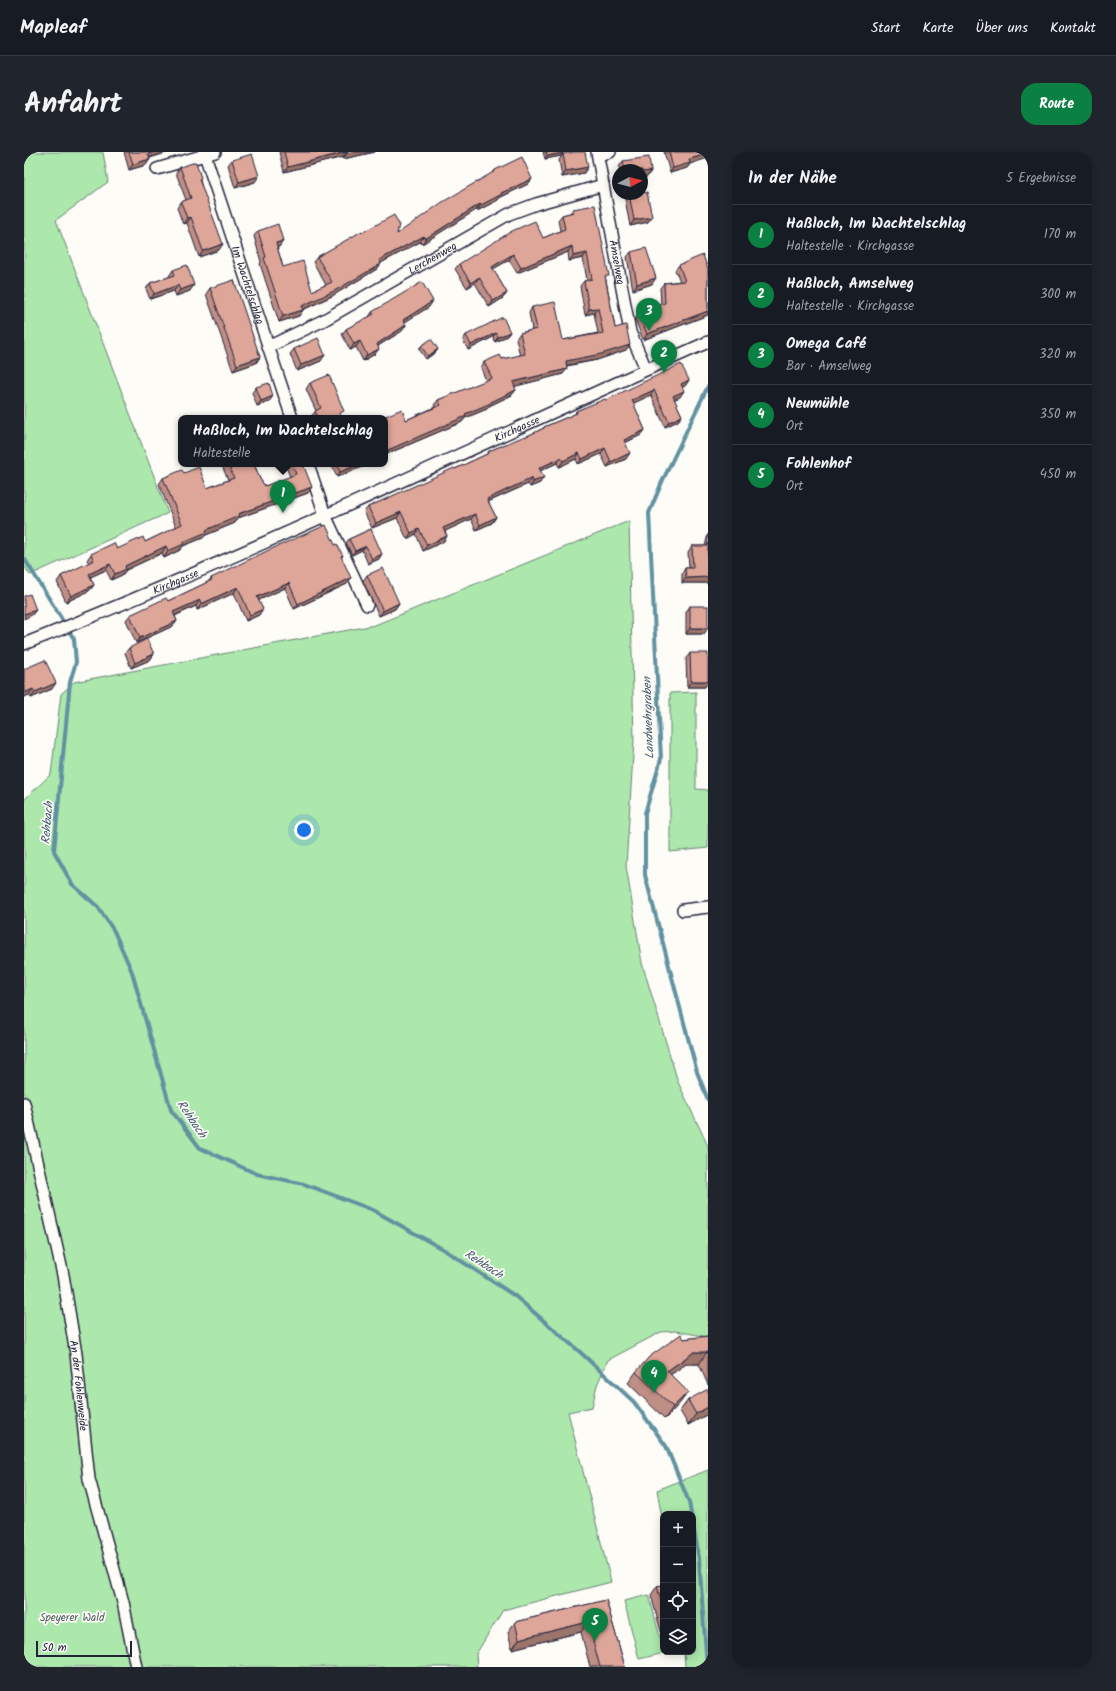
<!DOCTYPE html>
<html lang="de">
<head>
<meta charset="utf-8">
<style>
  body { margin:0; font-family:Kalam,sans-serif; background:#20242c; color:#f1f3f6 }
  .controls { position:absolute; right:12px; bottom:12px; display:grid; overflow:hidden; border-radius:8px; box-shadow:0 2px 10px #0003 }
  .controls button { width:36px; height:36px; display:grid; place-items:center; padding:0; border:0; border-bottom:1px solid #363941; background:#171b24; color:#f1f3f6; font:20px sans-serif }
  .compass { position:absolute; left:588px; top:12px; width:36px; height:36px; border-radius:50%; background:#171b24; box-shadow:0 2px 10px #0003; rotate:83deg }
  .scale { position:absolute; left:12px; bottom:10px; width:96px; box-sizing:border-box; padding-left:4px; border:2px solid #22223b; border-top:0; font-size:11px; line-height:14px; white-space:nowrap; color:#22223b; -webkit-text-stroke:3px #fdfcf7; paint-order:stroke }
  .you { position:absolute; left:280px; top:678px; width:14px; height:14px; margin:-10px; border:3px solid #fff; border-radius:50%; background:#1a73e8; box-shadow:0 0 0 6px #1a73e833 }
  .badge { display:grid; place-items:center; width:26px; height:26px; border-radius:50%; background:#0b8043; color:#fff; font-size:13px; font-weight:700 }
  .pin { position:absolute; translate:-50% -33px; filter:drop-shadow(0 1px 2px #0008) }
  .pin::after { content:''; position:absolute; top:21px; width:14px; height:12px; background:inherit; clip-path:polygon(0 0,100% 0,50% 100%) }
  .popup { position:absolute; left:154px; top:263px; width:210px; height:52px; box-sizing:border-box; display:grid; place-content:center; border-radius:8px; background:#171b24; filter:drop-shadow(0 1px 3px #0005); font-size:13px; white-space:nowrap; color:#9ea1a6 }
  .popup b { font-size:15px; color:#f1f3f6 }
  .popup::after { content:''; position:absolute; left:50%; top:100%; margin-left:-8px; border:8px solid transparent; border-top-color:#171b24 }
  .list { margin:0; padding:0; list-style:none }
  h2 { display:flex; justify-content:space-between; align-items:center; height:52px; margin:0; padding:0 16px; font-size:17px }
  h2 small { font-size:13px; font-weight:400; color:#9ea1a6 }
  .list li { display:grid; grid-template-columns:26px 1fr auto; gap:12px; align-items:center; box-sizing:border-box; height:60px; padding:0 16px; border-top:1px solid #363941 }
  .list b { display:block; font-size:15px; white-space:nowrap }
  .list p { margin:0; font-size:13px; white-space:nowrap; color:#9ea1a6 }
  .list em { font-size:13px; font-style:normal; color:#9ea1a6 }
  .icon { flex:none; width:22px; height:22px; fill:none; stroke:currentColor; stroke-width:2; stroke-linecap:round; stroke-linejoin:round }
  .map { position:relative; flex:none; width:684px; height:1515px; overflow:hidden; border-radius:16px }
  header { display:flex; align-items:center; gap:24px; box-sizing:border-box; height:56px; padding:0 20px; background:#171b24; border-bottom:1px solid #363941 }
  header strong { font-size:19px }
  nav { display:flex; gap:22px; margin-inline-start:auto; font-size:14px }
  .intro { display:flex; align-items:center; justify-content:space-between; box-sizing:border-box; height:96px; padding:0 24px }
  h1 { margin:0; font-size:28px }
  .button { padding:10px 18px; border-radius:16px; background:#0b8043; color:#fff; font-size:14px; font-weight:700 }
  main { display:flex; gap:24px; padding:0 24px }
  aside { flex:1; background:#171b24; border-radius:16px; box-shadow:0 2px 10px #0003 }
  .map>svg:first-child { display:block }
  .green { fill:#ace7ac; stroke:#678474 }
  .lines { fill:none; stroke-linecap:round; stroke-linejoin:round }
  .stream { stroke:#6292a1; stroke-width:4 }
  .street-casing { stroke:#22223b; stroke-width:14 }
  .street { stroke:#fdfcf7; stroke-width:11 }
  .wall { fill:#bf8e84; stroke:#22223b }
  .shaded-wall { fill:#9b746b; stroke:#22223b }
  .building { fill:#dea599; stroke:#22223b }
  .labels { text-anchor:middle; stroke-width:3.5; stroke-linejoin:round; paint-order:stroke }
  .street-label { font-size:11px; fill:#22223b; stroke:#fdfcf7 }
  .park-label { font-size:11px; fill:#4b5d5d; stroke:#fdfcf7 }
  .water-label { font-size:12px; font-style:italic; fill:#425a6e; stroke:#fdfcf7 }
</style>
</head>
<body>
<header>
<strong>Mapleaf</strong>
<nav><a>Start</a><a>Karte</a><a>Über uns</a><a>Kontakt</a></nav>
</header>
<div class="intro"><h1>Anfahrt</h1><a class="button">Route</a></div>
<main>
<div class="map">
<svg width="684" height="1515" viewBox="0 0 684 1515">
  <rect width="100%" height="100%" fill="#fdfcf7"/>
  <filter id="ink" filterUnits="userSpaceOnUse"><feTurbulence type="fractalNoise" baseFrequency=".025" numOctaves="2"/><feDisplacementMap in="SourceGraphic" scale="8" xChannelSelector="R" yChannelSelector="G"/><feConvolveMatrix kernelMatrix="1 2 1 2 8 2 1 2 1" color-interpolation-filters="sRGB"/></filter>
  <g filter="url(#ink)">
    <g class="green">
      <polygon points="0,0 79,0 84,30 32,68 144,361 6,423 0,414"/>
      <polygon points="605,369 610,588 602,714 618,811 654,930 684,994 684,1185 652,1179 637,1180 584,1208 573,1233 568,1255 544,1260 587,1430 479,1458 452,1502 453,1515 0,1515 0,648 27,622 37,542 50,530 351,473"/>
      <polygon points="672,540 672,637 684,638 684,696 646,700 646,541"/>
      <polygon points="684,1318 684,1515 661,1515 660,1500 669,1500 669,1362 639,1362 639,1372 633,1338"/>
      <polygon points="625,1443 640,1501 615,1507 600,1449"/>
    </g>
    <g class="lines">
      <g class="stream">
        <polyline points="684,234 638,330 625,361 637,607 621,661 621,723 673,920 684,948"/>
        <polyline points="0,406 50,487 52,510 46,530 30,699 48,732 74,755 90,779 108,820 147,958 176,996 233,1022 280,1032 349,1058 422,1099 491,1144 556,1200 610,1250 642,1294 665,1350 667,1362"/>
        <polyline points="669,1373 675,1406 683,1515"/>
      </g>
      <g class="street-casing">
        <g id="street">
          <path id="s1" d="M180 0 268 266"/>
          <path id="s2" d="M573 0 606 180 622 217"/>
          <polyline points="574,3 586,0"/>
          <polyline points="133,17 191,0"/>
          <path id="s3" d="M244 195 300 168 485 62 512 52 579 33"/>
          <polyline points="284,312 301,363 343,453"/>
          <path id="s4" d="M0 492C232 400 457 291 684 190"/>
          <polyline points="659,758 684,755"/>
          <path id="s5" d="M0 951 39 1123 52 1202 65 1327 99 1450 112 1515"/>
        </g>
      </g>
      <use href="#street" class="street"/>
    </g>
    <g class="wall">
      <polygon points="100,0 145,0 126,6 126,7 122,13 105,18"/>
      <polygon points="255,0 351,0 319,7 319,5 260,20"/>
      <polygon points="519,0 539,0 537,4 521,7"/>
      <polygon points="640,0 684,0 666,12 663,16 646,21"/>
      <polygon points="539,2 560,21 538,25 535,8"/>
      <polygon points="208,8 231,30 211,36 204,13"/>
      <polygon points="599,9 627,19 623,25 618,25 618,18 596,18 595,15"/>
      <polygon points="156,15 176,28 195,98 175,105 163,71 159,72 153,56 157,50 162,48 152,21"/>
      <polygon points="471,18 508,27 504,32 475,46 474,48 453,59 452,58 398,92 396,90 357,111 353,117 308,144 279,158 275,164 255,170 236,112 237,110 230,84 234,79 259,89 255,95 253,95 259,115 288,139 302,133 289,110 293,105 339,80 373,82 469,21"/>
      <polygon points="619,41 624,70 606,74 600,42 618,42"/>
      <polygon points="549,57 582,128 591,176 602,198 573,208 543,214 539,222 491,234 488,243 465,254 463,257 441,266 438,270 363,302 382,268 411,255 410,253 414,248 462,229 457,216 460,210 496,204 492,187 496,181 508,178 505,161 508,155 539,188 574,181 570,161 561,163 556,134 560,129 563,128 559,106 545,109 544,100 493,121 485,108 469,117 483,141 479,146 465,155 451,131 443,136 431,117 435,112 519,86 536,79 534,68 538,63 546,61"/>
      <polygon points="607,100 628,132 609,138 603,105"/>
      <polygon points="655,113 684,117 684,163 619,188 611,167 615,161 637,152 636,136 640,131 656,129 651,118"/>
      <polygon points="149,118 166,139 152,144 150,139 126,147 122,137 126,131 145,125 145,124"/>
      <polygon points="186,136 236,205 232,211 209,219 182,142"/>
      <polygon points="405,155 380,170 382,173 378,179 354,194 351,202 339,209 332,195 326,198 318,182 322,177 345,165 348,160"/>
      <polygon points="486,180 483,184 471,190 469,185 444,198 439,188 442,183"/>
      <polygon points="397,194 414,197 412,200 402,207 395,197"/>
      <polygon points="270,197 297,209 273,219 266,202"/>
      <polygon points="665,228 661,234 658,235 656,245 650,247 658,264 654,269 641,275 627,243 609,251 621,278 617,283 601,291 602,307 583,315 577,302 554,312 552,307 535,315 533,311 516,319 516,331 506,335 504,332 464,350 472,365 468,371 452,378 447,367 421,379 423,384 419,390 399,399 392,382 383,387 373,366 348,376 340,360 344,355 431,317 463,302 465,299 501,285 518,277 520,275 551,262 552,259 582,248"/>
      <polygon points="286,231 317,264 318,266 288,266 287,264 292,259 282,237"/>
      <polygon points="232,235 245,250 233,254 228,241"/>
      <polygon points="202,312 230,312 236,327 241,334 266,325 261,312 279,312 284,341 214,366 211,371 182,383 179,386 159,394 156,398 140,406 138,401 102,418 98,423 87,428 82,418 66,425 70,433 65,439 42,450 33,430 37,424 65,411 63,408 67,402 93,397 121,390 152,375 135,332 139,326 160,321 183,336 204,328 199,316"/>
      <polygon points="307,312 345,312 313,325"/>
      <polygon points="347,377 355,407 344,412 338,398 328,403 322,391 325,387"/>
      <polygon points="684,382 684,431 658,431 658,422 661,416 665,416 664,400 668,394 681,394"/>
      <polygon points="311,393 319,404 317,406 323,432 270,457 261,436 235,448 235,463 222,469 210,441 173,458 172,454 151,464 153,469 149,474 112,491 102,468 106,463 144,449 184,430 187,426"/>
      <polygon points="343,423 375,451 371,457 355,464 339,429"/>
      <polygon points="666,454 680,482 662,482 662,460"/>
      <polygon points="105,496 130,502 126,508 107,516 101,501"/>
      <polygon points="666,501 681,535 663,535 662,507"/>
      <polygon points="0,517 28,537 7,546 5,543 0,545"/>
      <polygon points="684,1184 684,1233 675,1212 662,1212 646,1223 664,1240 656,1251 641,1267 604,1231 612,1220 660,1187"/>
      <polygon points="664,1248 684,1262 664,1273 656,1259"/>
      <polygon points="639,1433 639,1487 627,1443 633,1434"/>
      <polygon points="582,1448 601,1515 566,1515 557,1480 488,1497 484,1480 491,1470"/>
    </g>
    <g class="shaded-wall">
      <polygon points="130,0 145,0 120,7 124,2"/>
      <polygon points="323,0 319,5 260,20 264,15"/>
      <polygon points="328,0 351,0 319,7 323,1"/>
      <polygon points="539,1 537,4 521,7 523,4"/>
      <polygon points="684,2 684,6 666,12 663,16 646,21 649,16 665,7"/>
      <polygon points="126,7 122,13 105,18 109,12"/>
      <polygon points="564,15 560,21 538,25 542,19"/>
      <polygon points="627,19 623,25 618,25 618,20"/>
      <polygon points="235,24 231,30 211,36 215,30"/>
      <polygon points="508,27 504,32 475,46 474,48 453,59 457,53 477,41"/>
      <polygon points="456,52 452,58 398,92 401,87"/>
      <polygon points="167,65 163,71 159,72 163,66"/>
      <polygon points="628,65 624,70 606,74 610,68"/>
      <polygon points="400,84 396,90 351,114 355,108"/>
      <polygon points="259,89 255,95 248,97 252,91"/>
      <polygon points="199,92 195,98 175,105 179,99"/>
      <polygon points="548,94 544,100 493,121 497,116"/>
      <polygon points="563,101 559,106 545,109 549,104"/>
      <polygon points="489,102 485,108 464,120 468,115"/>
      <polygon points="357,112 353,117 308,144 276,159 279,158 275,164 255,170 259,164"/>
      <polygon points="455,125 451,131 443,136 447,131"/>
      <polygon points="632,126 628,132 609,138 613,132"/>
      <polygon points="154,133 150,139 126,147 130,142"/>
      <polygon points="170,133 166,139 152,144 156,138"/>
      <polygon points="483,141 479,146 465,155 469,149"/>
      <polygon points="409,149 405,155 375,174 379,168"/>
      <polygon points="574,156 570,161 561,163 565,157"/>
      <polygon points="684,159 684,163 619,188 623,182"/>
      <polygon points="382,173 378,179 349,197 353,192"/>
      <polygon points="486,180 483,184 471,190 474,185"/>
      <polygon points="472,181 469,185 444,198 447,193"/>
      <polygon points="336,189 332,195 326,198 330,192"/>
      <polygon points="606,193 602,198 573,208 538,214 542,209"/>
      <polygon points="355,197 351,202 339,209 343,203"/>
      <polygon points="414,197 412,200 402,207 404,204"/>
      <polygon points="301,203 297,209 273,219 277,213"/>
      <polygon points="236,205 232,211 209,219 213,213"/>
      <polygon points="543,217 539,222 485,236 489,230"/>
      <polygon points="665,228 661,234 653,237 657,232"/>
      <polygon points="492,238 488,243 465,254 463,257 441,266 438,270 363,302 361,305 361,301 364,298 441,262"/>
      <polygon points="630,238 627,243 604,254 608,248"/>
      <polygon points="660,239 656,245 645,250 649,244"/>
      <polygon points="249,244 245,250 233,254 237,249"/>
      <polygon points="658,264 654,269 641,275 645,270"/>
      <polygon points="621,278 617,283 596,293 600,288"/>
      <polygon points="581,296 577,302 554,312 558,307"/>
      <polygon points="555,301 552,307 535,315 539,309"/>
      <polygon points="606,301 602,307 583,315 587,310"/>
      <polygon points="537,306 533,311 511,321 515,316"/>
      <polygon points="336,312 345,312 313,325 316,320"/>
      <polygon points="520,325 516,331 506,335 509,330"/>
      <polygon points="508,326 504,332 459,352 463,347"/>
      <polygon points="288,335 284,341 214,366 211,371 182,383 179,386 159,394 156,398 140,406 144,399 159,390 214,362"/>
      <polygon points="377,360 373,366 348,376 352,371"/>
      <polygon points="451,362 447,367 415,382 419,376"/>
      <polygon points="472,365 468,371 452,378 456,373"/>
      <polygon points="395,377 392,382 383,387 387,381"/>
      <polygon points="423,384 419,390 399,399 403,393"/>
      <polygon points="142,394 138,401 102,418 98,423 87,428 91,422 101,414"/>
      <polygon points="342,394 338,398 328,403 331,399"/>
      <polygon points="358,402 355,407 344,412 348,407"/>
      <polygon points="86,412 82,418 60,428 65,422"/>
      <polygon points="684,425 684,431 658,431 662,426"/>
      <polygon points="327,426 323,432 270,457 274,452"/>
      <polygon points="265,431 261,436 229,451 233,445"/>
      <polygon points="70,433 65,439 42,450 47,444"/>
      <polygon points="214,435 210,441 173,458 177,452"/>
      <polygon points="176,448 172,454 145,466 149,460"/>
      <polygon points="375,451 371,457 355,464 359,459"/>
      <polygon points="239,457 235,463 222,469 226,463"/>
      <polygon points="12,458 8,463 0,467 0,462"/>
      <polygon points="153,469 149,474 112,491 116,486"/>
      <polygon points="666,476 684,476 680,482 662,482"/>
      <polygon points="130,502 126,508 107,516 111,511"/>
      <polygon points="667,529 684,529 684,531 681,535 663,535"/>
      <polygon points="32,531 28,537 7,546 11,540"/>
      <polygon points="9,537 5,543 0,545 0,541"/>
      <polygon points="670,1200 683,1200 675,1212 662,1212 635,1231 643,1219"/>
      <polygon points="664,1240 656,1251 641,1267 649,1255"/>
      <polygon points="684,1255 684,1262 664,1273 672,1262"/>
      <polygon points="564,1470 557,1480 488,1497 495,1487"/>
      <polygon points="645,1500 652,1500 643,1502"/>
    </g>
    <g class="building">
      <polygon points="105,0 130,0 124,2 126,7 109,12"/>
      <polygon points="260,0 322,0 264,15"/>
      <polygon points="522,0 539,0 539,1 523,4"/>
      <polygon points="551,0 561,0 564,15 542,19 539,2"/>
      <polygon points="645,0 684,0 684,2 665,7 666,11 649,16"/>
      <polygon points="228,2 235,24 215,30 208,8"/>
      <polygon points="498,5 508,27 477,41 478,42 457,53 456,52 401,87 400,84 355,108 357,112 312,138 278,154 279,158 259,164 240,106 242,105 234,79 254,72 259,89 252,91 259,115 279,109 288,139 308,130 293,105 338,79 339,80 370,63 375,72 373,82 417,51 471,19 471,18"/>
      <polygon points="625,5 627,19 618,20 618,18 601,18 599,9"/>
      <polygon points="172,10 177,26 175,27 199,92 179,99 167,65 163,66 157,50 167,46 156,15"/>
      <polygon points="618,37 619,41 623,40 628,65 610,68 605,42 618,42"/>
      <polygon points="571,53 585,124 581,124 591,176 602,173 606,193 577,202 542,209 543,217 489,230 492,238 467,250 467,251 441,262 442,264 364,298 365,300 361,301 361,266 357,266 378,257 382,268 417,253 414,248 468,226 460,210 476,203 478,207 501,202 496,181 513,177 508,155 531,150 539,188 579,181 574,156 565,157 560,129 568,127 563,101 549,104 548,94 497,116 489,102 468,115 483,141 469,149 455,125 447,131 435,112 488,79 511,69 519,86 541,77 538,63 550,60 549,57"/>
      <polygon points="622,96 632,126 613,132 607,100"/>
      <polygon points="679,103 684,117 684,159 623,182 615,161 641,151 640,131 661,129 655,113"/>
      <polygon points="163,113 170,133 156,138 154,133 130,142 126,131 151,123 149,118"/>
      <polygon points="210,128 236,205 213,213 186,136"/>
      <polygon points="398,130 409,149 379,168 382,173 353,192 355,197 343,203 336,189 330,192 322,177 350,162 348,160"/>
      <polygon points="479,165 486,180 474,185 472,181 447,193 442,183"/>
      <polygon points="294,186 301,203 277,213 270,197"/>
      <polygon points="407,187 414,197 404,204 397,194"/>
      <polygon points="657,212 665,228 657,232 660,239 649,244 658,264 645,270 630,238 608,248 621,278 600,288 606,301 587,310 581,296 558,307 555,301 539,309 537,306 515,316 520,325 509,330 508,326 463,347 472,365 456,373 451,362 419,376 423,384 403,393 395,377 387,381 377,360 352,371 344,355 430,316 431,317 465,301 465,299 501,284 501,285 520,276 520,275 553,261 552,259 581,247 582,248"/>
      <polygon points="305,223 320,259 316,261 318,266 294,266 291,259 297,256 286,231"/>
      <polygon points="245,231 249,244 237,249 232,235"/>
      <polygon points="204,312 230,312 236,327 241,334 272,322 268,312 279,312 288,335 214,362 215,364 182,378 183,380 159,390 160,392 144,399 142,394 101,414 102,417 91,422 86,412 65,422 70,433 47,444 37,424 70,408 67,402 90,391 93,397 119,385 121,390 158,372 139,326 158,318 160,321 175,315 183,336 210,326"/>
      <polygon points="313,312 336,312 316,320"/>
      <polygon points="302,373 311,393 313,392 319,404 317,404 327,426 274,452 265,431 233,445 239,457 226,463 214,435 177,452 176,448 149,460 153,469 116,486 106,463 142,446 144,449 188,428 187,426 245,398"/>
      <polygon points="347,377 358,402 348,407 342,394 331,399 325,387"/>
      <polygon points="684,391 684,425 662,426 661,416 669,416 668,394 683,394"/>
      <polygon points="359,416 375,451 359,459 343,423"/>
      <polygon points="6,442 12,458 0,462 0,444"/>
      <rect x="666" y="454" width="18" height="22"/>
      <polygon points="123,487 130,502 111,511 105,496"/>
      <polygon points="666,501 684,501 684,529 667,529"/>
      <polygon points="21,508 32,531 11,540 9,537 0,541 0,517"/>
      <polygon points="657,1182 660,1187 684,1184 684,1203 683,1200 670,1200 643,1219 664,1240 649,1255 612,1220 625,1205"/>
      <polygon points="684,1237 684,1255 672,1262 664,1248"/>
      <polygon points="639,1433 639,1456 633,1434"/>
      <polygon points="582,1448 601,1515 576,1515 564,1470 495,1487 491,1470"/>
    </g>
  </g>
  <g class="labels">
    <g class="street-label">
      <text dy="4" stroke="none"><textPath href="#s3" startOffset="187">Lerchenweg</textPath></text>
      <text dy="4" stroke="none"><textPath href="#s2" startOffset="112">Amselweg</textPath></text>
      <text dy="4" stroke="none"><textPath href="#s1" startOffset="140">Im Wachtelschlag</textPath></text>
      <text dy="4" stroke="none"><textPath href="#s4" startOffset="538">Kirchgasse</textPath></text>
      <text dy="4" stroke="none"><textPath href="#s4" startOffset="164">Kirchgasse</textPath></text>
      <text dy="4" stroke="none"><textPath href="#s5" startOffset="288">An der Fohlenweide</textPath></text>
    </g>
    <g class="park-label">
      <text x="48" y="1469">Speyerer Wald</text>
    </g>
    <g class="water-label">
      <text transform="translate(624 566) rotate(-92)" y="4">Landwehrgraben</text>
      <text transform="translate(23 671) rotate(-85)" y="4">Rehbach</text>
      <text transform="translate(168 967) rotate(56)" y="4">Rehbach</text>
      <text transform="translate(460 1112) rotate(33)" y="4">Rehbach</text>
    </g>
  </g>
</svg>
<div class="controls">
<button>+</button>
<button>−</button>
<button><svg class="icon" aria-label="locate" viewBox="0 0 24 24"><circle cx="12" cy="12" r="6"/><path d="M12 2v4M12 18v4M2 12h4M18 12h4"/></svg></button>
<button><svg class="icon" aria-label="layers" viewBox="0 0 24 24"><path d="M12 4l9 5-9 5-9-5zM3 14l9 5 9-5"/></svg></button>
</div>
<svg class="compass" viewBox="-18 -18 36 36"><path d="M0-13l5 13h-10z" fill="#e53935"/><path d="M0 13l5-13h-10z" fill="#9ea1a6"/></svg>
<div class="scale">50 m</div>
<div class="you"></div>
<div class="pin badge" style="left:259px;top:361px">1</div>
<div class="popup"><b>Haßloch, Im Wachtelschlag</b>Haltestelle</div>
<div class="pin badge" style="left:640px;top:221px">2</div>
<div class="pin badge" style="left:625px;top:179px">3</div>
<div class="pin badge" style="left:630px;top:1241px">4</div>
<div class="pin badge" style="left:571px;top:1489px">5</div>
</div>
<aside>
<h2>In der Nähe<small>5 Ergebnisse</small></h2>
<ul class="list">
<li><span class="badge">1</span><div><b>Haßloch, Im Wachtelschlag</b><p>Haltestelle · Kirchgasse</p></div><em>170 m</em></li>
<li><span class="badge">2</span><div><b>Haßloch, Amselweg</b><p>Haltestelle · Kirchgasse</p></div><em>300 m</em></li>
<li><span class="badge">3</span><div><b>Omega Café</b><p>Bar · Amselweg</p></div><em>320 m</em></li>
<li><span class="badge">4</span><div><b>Neumühle</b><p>Ort</p></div><em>350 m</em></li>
<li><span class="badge">5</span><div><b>Fohlenhof</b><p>Ort</p></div><em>450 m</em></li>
</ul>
</aside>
</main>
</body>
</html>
